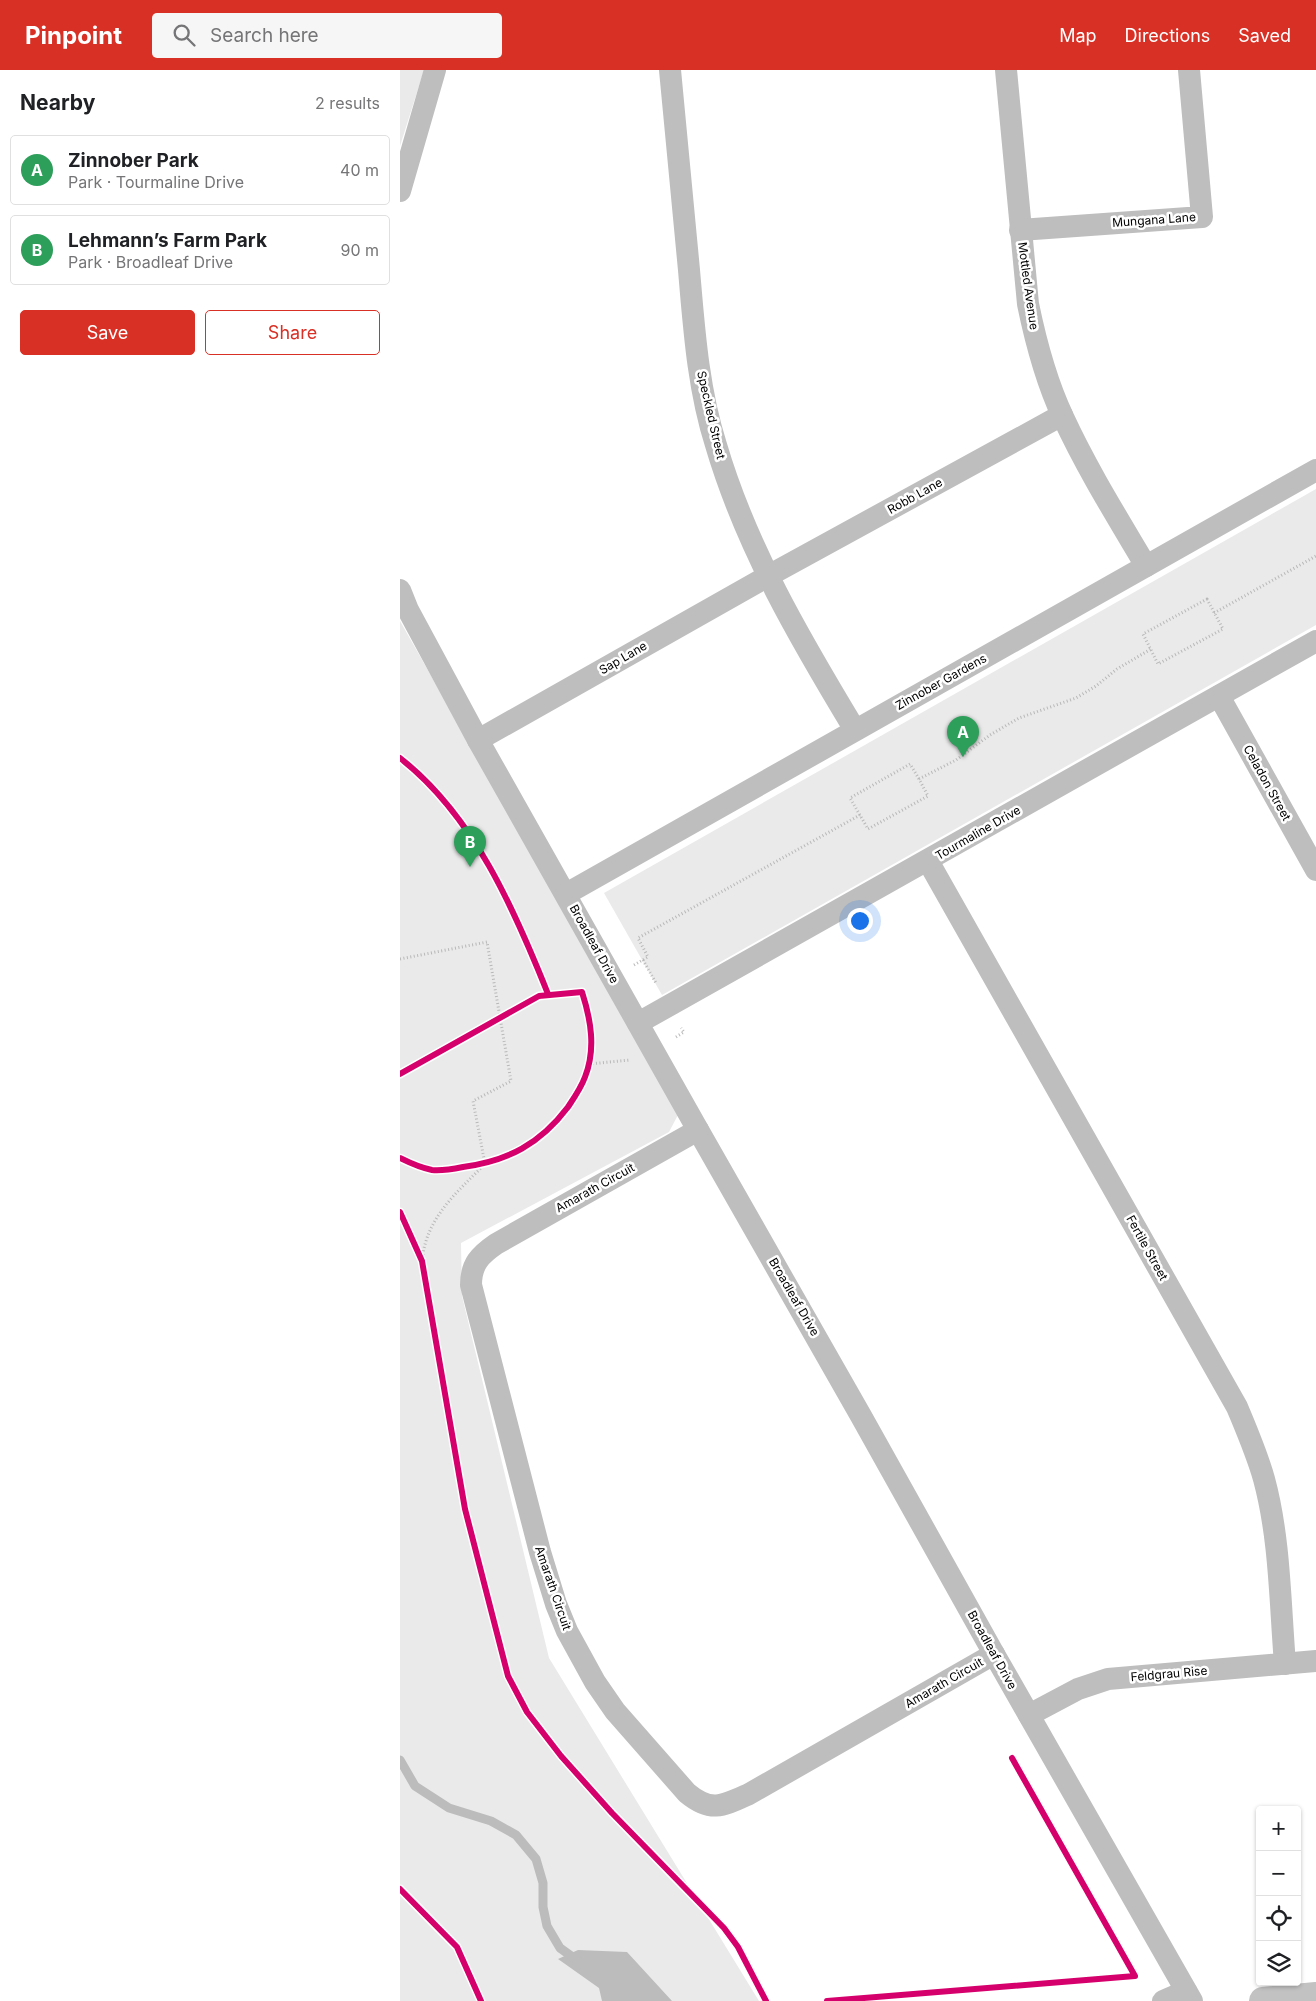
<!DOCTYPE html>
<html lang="en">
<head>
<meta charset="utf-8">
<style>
  body { margin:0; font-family:Inter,sans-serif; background:#f6f6f6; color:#202124 }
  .controls { position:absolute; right:15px; bottom:15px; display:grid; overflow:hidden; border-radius:5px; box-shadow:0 1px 4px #0004 }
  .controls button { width:45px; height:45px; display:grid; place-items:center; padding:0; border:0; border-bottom:1px solid #e0e0e0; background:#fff; color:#202124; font:25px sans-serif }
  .you { position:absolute; left:459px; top:850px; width:18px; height:18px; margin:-12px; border:4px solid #fff; border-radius:50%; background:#1a73e8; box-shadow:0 0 0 8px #1a73e833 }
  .badge { display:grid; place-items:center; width:32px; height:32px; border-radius:50%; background:#d93025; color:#fff; font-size:16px; font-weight:700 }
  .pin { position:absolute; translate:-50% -41px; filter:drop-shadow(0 1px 2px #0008) }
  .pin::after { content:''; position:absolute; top:26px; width:18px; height:15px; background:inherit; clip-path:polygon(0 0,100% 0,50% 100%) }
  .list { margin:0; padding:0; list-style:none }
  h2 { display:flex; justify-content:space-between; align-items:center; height:65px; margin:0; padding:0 20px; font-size:21px }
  h2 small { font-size:16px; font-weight:400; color:#757577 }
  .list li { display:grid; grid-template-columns:32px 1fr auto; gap:15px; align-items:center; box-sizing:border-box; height:70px; margin:0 10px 10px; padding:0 10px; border:1px solid #e0e0e0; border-radius:5px }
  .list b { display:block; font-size:19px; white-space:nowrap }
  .list p { margin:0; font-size:16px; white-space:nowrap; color:#757577 }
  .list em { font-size:16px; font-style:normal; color:#757577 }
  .actions { display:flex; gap:10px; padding:15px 20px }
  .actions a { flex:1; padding:11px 0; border:1px solid #d93025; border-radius:5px; text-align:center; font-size:18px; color:#d93025 }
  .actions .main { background:#d93025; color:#fff }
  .icon { flex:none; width:28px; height:28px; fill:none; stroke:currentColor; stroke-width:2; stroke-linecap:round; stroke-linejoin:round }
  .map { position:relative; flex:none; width:916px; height:1931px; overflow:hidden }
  header { display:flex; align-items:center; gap:30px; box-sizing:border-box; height:70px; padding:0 25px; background:#d93025; color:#fff }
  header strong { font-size:24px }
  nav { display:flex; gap:28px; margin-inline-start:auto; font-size:18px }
  .search { width:350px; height:45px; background:#f6f6f6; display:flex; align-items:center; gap:12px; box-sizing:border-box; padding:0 18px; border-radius:5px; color:#757577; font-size:19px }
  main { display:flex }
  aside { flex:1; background:#fff }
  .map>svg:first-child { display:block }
  .green { fill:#eaeaea }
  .water { fill:#bcbcbc }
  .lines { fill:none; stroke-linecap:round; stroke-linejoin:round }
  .stream { stroke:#bcbcbc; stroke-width:9 }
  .path { stroke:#b8b8b8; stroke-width:3; stroke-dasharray:1 2.5; stroke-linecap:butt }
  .street { stroke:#bebebe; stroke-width:22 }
  .secondary { stroke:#c2c2c2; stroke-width:28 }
  .cycleway-casing { stroke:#fff; stroke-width:9 }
  .cycleway { stroke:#d6006c; stroke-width:6 }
  .labels { text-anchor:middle; stroke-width:5; stroke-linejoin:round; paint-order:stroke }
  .street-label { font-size:12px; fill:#000; stroke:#fff }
</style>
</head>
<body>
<header>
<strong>Pinpoint</strong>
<div class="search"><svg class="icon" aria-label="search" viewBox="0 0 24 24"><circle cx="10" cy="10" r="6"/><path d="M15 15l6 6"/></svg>Search here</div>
<nav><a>Map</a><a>Directions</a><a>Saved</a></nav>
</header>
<main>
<aside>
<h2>Nearby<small>2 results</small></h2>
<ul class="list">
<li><span class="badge" style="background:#2e9e5b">A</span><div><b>Zinnober Park</b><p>Park · Tourmaline Drive</p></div><em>40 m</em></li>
<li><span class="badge" style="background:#2e9e5b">B</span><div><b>Lehmann’s Farm Park</b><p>Park · Broadleaf Drive</p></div><em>90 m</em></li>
</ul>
<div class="actions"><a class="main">Save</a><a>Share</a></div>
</aside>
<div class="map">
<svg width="916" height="1931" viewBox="0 0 916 1931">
  <rect width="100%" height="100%" fill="#fff"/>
  <g class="green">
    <polygon points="0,0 24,0 0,76"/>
    <polygon points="916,419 916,555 262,925 204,823"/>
    <polygon points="0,551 279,1043 269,1062 61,1173 62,1226 149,1588 359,1931 0,1931"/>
  </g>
  <polygon class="water" points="178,1880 227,1882 272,1931 202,1931 199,1918 158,1889"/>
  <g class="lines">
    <polyline class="stream" points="0,1690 15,1716 49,1738 91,1751 116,1765 136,1789 143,1813 143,1837 147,1856 160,1878 178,1891"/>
    <g class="path">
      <polygon points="807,529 823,559 758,594 743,564"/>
      <polyline points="814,543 916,486"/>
      <path d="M0 688C74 746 114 839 148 924"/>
      <polyline points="519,709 510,694 450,728 468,759 528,726 519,709 556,690 590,665 619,648 676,628 696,616 717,599 751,579"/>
      <path d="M0 889 87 872 111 1011 73 1031 85 1094C56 1123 26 1148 22 1191"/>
      <polyline points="243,890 256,913"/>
      <polyline points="234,895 248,887 238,868 460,745"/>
      <polyline points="276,967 284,962 281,958"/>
      <polyline points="189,994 230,990"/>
      <path d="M0 1004 139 926 182 922C191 950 196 979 185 1007 181 1018 174 1028 168 1037 140 1074 108 1091 63 1097 53 1099 42 1101 32 1100 21 1098 10 1093 0 1088"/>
      <polyline points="0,1819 57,1877 81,1931"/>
      <polyline points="427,1931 735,1906 612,1688"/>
    </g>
    <g class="street">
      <path d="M270 0C276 67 283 133 289 200 294 258 298 319 316 375 346 477 400 569 455 660"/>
      <path d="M606 0 628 234C636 273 646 311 663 347 687 399 717 447 746 496"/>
      <polyline points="0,121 35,0"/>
      <polyline points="620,160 802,147 789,0"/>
      <polyline points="0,520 8,540 78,670 298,1060 461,1346 594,1584 792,1931"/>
      <polyline points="819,626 916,800"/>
      <polyline points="78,670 368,506 662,345"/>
      <path d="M528 791 837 1337C847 1361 857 1384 864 1409 880 1468 880 1533 885 1594"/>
      <polyline points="166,824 916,400"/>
      <polyline points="238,953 916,571"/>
      <path d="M298 1060 96 1174C80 1185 71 1194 71 1215L140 1482 156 1534 167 1561 195 1612 215 1641 287 1723C311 1743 323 1736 349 1724L594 1584"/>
      <polyline points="629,1645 678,1619 708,1609 916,1591"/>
      <polyline points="763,1931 786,1921"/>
    </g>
    <polyline class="secondary" points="863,1931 916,1926"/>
    <g class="cycleway-casing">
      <g id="cycleway">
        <path d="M0 688C74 746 114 839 148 924"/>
        <path d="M0 1004 139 926 182 922C191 950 196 979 185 1007 181 1018 174 1028 168 1037 140 1074 108 1091 63 1097 53 1099 42 1101 32 1100 21 1098 10 1093 0 1088"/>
        <polyline points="0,1142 22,1191 65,1439 108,1606 127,1642 161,1686 212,1743 324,1858 338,1877 366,1931"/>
        <polyline points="0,1819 57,1877 81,1931"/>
        <polyline points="427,1931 735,1906 612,1688"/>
      </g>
    </g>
    <use href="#cycleway" class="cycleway"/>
  </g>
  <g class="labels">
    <g class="street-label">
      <text transform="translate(754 150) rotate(-4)" y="4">Mungana Lane</text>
      <text transform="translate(628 216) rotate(82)" y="4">Mottled Avenue</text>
      <text transform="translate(311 345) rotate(77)" y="4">Speckled Street</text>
      <text transform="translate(515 426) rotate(-29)" y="4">Robb Lane</text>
      <text transform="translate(223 588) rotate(-30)" y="4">Sap Lane</text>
      <text transform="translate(541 612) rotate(-29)" y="4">Zinnober Gardens</text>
      <text transform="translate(867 713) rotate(61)" y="4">Celadon Street</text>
      <text transform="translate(578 763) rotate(-30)" y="4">Tourmaline Drive</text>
      <text transform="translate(194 874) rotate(61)" y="4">Broadleaf Drive</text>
      <text transform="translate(195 1118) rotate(-29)" y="4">Amarath Circuit</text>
      <text transform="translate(747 1178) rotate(61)" y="4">Fertile Street</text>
      <text transform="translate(394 1227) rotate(60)" y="4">Broadleaf Drive</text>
      <text transform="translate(153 1518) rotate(71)" y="4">Amarath Circuit</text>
      <text transform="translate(592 1580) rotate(61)" y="4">Broadleaf Drive</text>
      <text transform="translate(769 1604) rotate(-5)" y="4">Feldgrau Rise</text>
      <text transform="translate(544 1613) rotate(-30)" y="4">Amarath Circuit</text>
    </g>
  </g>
</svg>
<div class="controls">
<button>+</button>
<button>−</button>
<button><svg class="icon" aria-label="locate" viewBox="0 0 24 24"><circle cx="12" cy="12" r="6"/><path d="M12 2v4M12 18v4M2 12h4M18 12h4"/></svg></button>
<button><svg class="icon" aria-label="layers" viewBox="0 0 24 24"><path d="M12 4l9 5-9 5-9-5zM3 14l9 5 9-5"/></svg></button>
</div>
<div class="you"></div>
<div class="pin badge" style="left:563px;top:687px;background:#2e9e5b">A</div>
<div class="pin badge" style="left:70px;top:797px;background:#2e9e5b">B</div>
</div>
</main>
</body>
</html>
